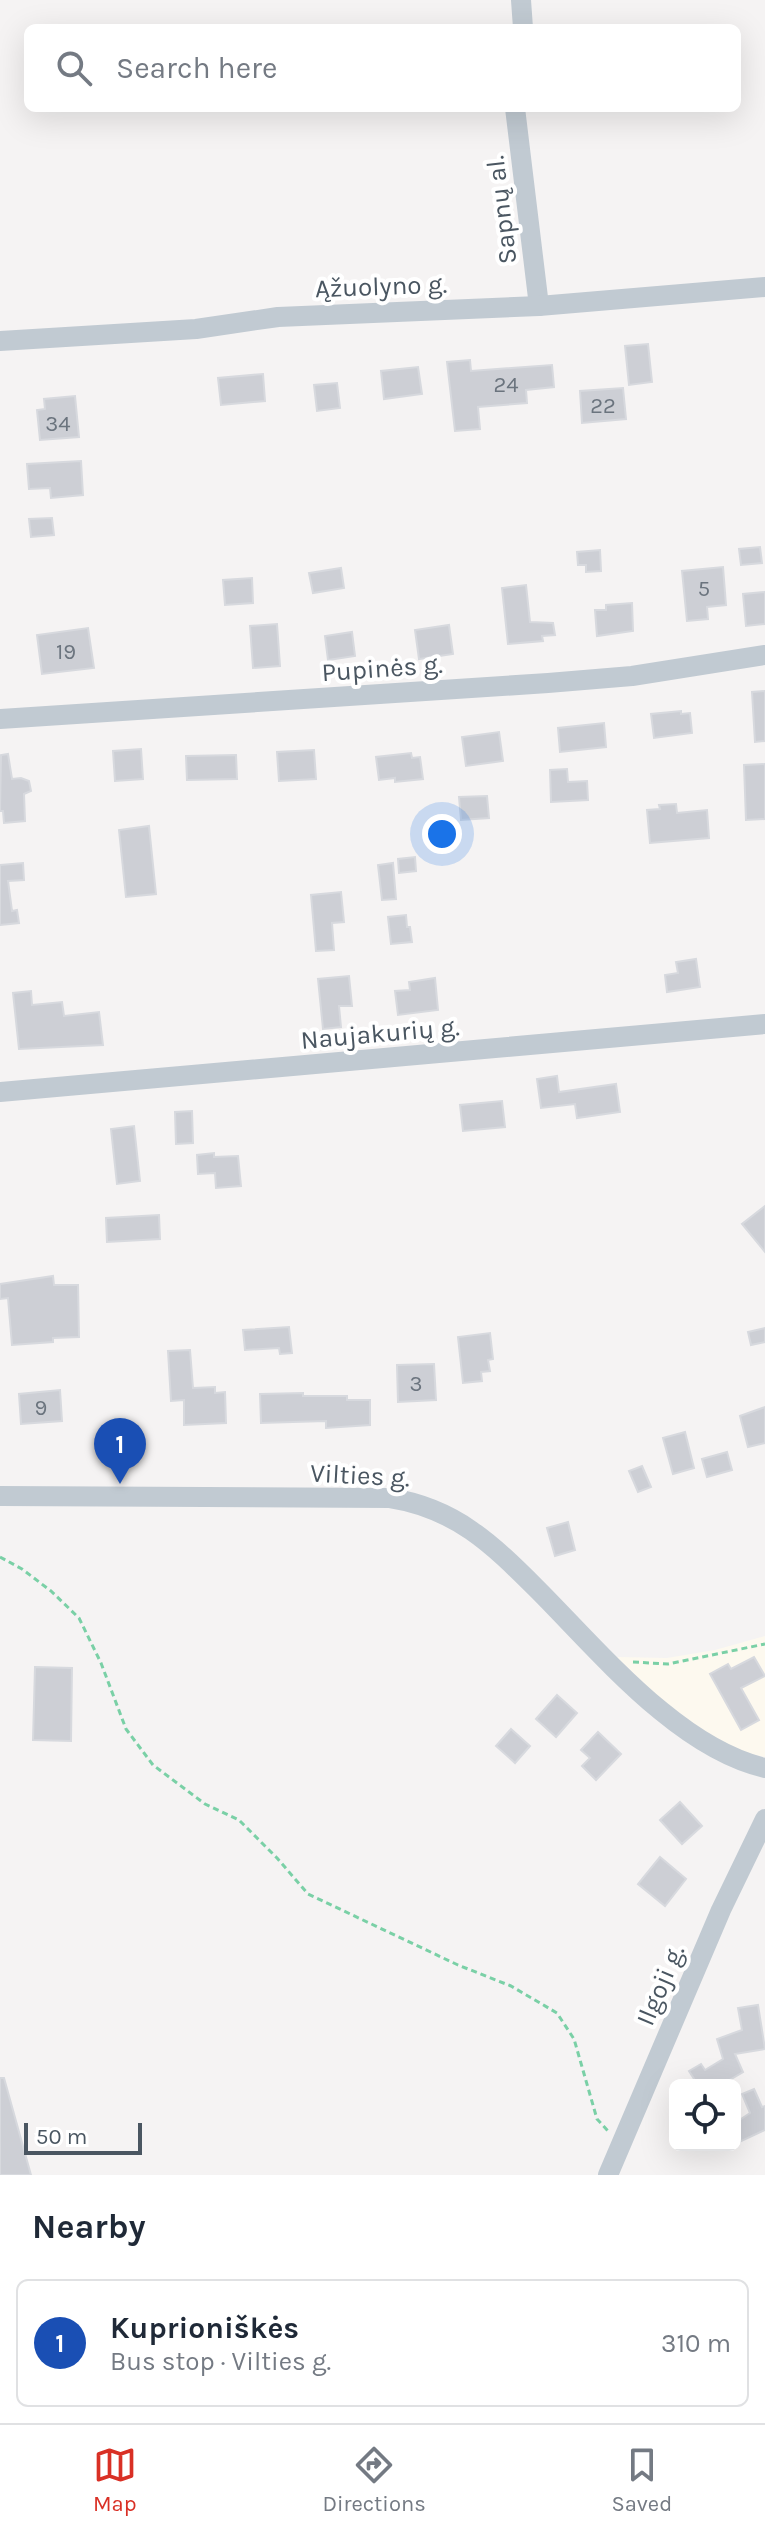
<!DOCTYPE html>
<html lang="en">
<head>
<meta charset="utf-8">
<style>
  body { margin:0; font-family:Karla,sans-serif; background:#f2f2f3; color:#1f2937 }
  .controls { position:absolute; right:24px; bottom:24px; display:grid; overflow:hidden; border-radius:12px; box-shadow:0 8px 32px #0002 }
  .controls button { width:72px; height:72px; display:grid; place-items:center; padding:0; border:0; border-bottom:2px solid #e0e1e3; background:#fff; color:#1f2937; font:40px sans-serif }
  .scale { position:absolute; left:24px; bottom:20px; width:118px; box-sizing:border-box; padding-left:8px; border:4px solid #4a5661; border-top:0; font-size:22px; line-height:28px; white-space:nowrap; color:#4a5661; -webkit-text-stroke:6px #fff; paint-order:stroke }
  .you { position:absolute; left:442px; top:834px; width:28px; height:28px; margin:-20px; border:6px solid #fff; border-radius:50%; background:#1a73e8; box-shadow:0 0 0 12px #1a73e833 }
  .badge { display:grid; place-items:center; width:52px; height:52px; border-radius:50%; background:#d93025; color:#fff; font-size:26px; font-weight:700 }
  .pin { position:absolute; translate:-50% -66px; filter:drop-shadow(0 2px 4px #0008) }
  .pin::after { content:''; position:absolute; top:42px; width:28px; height:24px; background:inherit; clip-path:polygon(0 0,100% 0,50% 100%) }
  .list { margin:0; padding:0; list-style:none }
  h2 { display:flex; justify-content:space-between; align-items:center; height:104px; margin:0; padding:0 32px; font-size:34px }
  h2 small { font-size:26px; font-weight:400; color:#747a83 }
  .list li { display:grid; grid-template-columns:52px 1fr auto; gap:24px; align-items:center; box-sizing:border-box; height:128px; margin:0 16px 16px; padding:0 16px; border:2px solid #e0e1e3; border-radius:12px }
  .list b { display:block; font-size:30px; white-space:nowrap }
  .list p { margin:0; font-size:26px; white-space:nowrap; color:#747a83 }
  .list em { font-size:26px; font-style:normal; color:#747a83 }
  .icon { flex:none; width:44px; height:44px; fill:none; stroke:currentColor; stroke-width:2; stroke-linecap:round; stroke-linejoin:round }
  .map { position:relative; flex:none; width:765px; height:2175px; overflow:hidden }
  .search { position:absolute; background:#fff; box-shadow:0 8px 32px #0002; left:24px; right:24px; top:24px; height:88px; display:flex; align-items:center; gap:20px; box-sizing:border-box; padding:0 28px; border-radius:12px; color:#747a83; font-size:30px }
  .sheet { height:248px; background:#fff }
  nav { display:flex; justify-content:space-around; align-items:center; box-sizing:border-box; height:112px; border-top:2px solid #e0e1e3; background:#fff; font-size:22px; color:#747a83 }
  nav a { display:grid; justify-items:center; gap:4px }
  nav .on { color:#d93025 }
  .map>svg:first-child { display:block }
  .commercial { fill:#fdf9ef }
  .building { fill:#cdcfd5; stroke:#d7d9de; stroke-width:2 }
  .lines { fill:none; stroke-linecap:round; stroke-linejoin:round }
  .path { stroke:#7ad0a6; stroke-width:3; stroke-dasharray:6 4; stroke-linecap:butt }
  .minor { stroke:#c1cad2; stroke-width:20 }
  .labels { text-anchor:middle; stroke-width:8; stroke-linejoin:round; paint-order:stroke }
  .number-label { font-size:22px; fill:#6b747e }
  .street-label { font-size:26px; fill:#4a5661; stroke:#fff }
</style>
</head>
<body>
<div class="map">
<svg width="765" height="2175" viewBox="0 0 765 2175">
  <rect width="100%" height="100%" fill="#f5f3f3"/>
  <polygon class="commercial" points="765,1636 765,1757 741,1752 677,1715 617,1657 667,1658 715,1650"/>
  <g class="building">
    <polygon points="648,344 652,382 629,385 625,346"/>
    <polygon points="470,360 471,371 552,365 554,387 526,390 527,403 478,407 480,429 455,431 447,362"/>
    <polygon points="418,367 422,394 384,399 381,371"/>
    <polygon points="263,374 265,401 221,405 218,378"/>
    <polygon points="337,383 340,408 317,411 314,385"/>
    <polygon points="623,388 626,419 582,423 580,391"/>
    <polygon points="75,396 79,437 40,440 37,410 45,409 44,399"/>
    <polygon points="81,461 83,495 51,498 50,488 29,489 27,464"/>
    <polygon points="52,518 54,535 31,537 29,519"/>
    <polygon points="760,547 762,563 741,565 739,549"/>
    <polygon points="600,550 601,571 586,572 586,565 578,565 577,552"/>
    <polygon points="723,567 726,605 707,607 708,619 687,621 682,571"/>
    <polygon points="341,568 344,588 313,593 309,573"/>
    <polygon points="252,578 253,603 225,605 223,580"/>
    <polygon points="526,585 530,622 553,623 555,635 542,636 543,641 508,644 502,588"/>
    <polygon points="765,592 765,624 746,626 743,594"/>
    <polygon points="632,603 633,631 597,636 595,610 606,610 606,605"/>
    <polygon points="277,624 280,666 253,668 250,626"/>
    <polygon points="449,625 453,654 419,659 415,630"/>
    <polygon points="88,628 94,668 42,674 37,635"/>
    <polygon points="352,632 355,656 328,660 325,636"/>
    <polygon points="765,691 765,741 755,742 752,692"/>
    <polygon points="681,711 681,714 690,713 692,733 654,738 651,714"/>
    <polygon points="604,723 606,747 560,752 558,728"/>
    <polygon points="499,732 503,761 466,766 462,737"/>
    <polygon points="141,749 143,779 115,781 113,751"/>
    <polygon points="314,750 316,779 279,781 277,752"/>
    <polygon points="411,753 412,758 420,757 423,779 395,782 395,778 379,780 376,757"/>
    <polygon points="8,754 12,779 21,778 29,781 31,791 24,794 25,821 4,823 3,811 0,811 1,755"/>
    <polygon points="236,755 237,779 187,780 186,756"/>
    <polygon points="765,764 765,819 746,820 744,765"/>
    <polygon points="567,769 568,782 587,781 588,800 551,802 550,770"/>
    <polygon points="487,796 489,818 461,820 459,797"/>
    <polygon points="676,804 677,813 707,810 709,838 650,843 647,810 660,809 659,805"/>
    <polygon points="149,826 156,894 126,897 119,830"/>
    <polygon points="415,857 416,871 399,873 398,859"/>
    <polygon points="23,863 24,880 8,881 12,911 17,910 19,923 0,925 0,865"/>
    <polygon points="393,863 396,899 382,900 378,865"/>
    <polygon points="341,892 344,922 332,923 334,950 316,951 311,895"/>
    <polygon points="406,915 407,927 410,927 412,942 391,944 388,917"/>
    <polygon points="696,959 700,987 667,992 665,975 678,973 676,962"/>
    <polygon points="349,976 352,1006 339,1006 341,1027 323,1029 318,979"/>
    <polygon points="435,978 438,1010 398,1015 395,991 410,990 409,982"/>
    <polygon points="31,991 32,1005 62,1002 64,1016 99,1012 103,1045 19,1049 13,993"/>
    <polygon points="557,1076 559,1092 616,1084 620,1112 577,1118 575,1104 541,1108 537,1079"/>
    <polygon points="502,1101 505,1127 463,1131 460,1105"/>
    <polygon points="192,1111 193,1143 176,1144 175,1112"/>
    <polygon points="134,1126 140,1181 117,1184 111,1129"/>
    <polygon points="214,1153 214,1157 238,1156 241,1186 216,1188 215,1173 198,1174 197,1155"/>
    <polygon points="765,1206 765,1252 742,1224"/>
    <polygon points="159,1215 160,1239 107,1242 106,1218"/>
    <polygon points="53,1276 54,1285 78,1285 79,1337 53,1338 53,1342 12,1345 8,1298 0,1299 0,1284"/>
    <polygon points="289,1327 292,1353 280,1354 279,1348 245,1350 243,1330"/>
    <polygon points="765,1328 765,1342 751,1345 748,1332"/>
    <polygon points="490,1333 493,1359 488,1360 490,1371 481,1372 482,1381 463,1383 458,1337"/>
    <polygon points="190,1350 193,1388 215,1387 215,1393 225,1392 226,1423 184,1425 184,1400 171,1401 168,1351"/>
    <polygon points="434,1364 436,1400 398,1402 397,1365"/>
    <polygon points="60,1390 62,1421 21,1424 19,1394"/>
    <polygon points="303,1393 303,1396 347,1396 347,1400 370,1400 370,1425 326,1428 326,1421 261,1423 260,1394"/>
    <polygon points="765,1407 765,1443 748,1447 740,1416"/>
    <polygon points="685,1432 694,1468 673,1474 663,1438"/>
    <polygon points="727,1452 732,1470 707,1477 702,1459"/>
    <polygon points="642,1466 651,1487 638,1492 629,1471"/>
    <polygon points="568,1522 575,1550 555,1556 547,1528"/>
    <polygon points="754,1657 765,1676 741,1688 759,1720 741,1730 710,1674 728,1664 731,1669"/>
    <polygon points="35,1667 72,1668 71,1741 33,1740"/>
    <polygon points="557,1695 577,1713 556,1737 536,1719"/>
    <polygon points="511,1729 530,1746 515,1763 496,1746"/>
    <polygon points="598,1732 621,1754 596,1780 582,1766 590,1758 581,1750"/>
    <polygon points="680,1802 702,1826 682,1844 660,1820"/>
    <polygon points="660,1857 686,1879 665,1906 638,1884"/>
    <polygon points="758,2005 765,2049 735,2054 743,2072 721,2085 698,2085 689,2071 701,2064 705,2070 723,2059 717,2039 742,2030 738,2008"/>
    <polygon points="0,2078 4,2078 31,2175 0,2175"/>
    <polygon points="754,2089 762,2107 765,2106 765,2130 735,2144 735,2123 750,2113 742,2094"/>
  </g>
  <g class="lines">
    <g class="path">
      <polyline points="0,1557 22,1569 51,1591 79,1618 101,1663 126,1729 153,1765 205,1804 239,1820 277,1858 308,1894 458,1965 511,1986 557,2013 574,2039 597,2119 608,2131"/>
      <polyline points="633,1662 668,1664 765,1644"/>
    </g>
    <g class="minor">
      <polyline points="521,0 523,28"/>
      <polyline points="515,108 539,306"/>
      <polyline points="0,341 196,329 278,317 539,306 765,287"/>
      <polyline points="0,719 548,683 632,676 765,655"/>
      <polyline points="0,1092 765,1024"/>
      <path d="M0 1496 390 1498C455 1508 492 1544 537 1589 599 1651 678 1748 765 1768"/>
      <polyline points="608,2175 721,1910 765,1819"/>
    </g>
  </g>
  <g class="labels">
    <g class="number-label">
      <text x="506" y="392">24</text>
      <text x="603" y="413">22</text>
      <text x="58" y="431">34</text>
      <text x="704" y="596">5</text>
      <text x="66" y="659">19</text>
      <text x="416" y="1391">3</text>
      <text x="41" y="1415">9</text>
    </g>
    <g class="street-label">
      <text transform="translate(501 210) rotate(-97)" y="9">Sapnų al.</text>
      <text transform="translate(381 286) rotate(-2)" y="9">Ąžuolyno g.</text>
      <text transform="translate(382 668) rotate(-4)" y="9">Pupinės g.</text>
      <text transform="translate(380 1033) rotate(-5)" y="9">Naujakurių g.</text>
      <text transform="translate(360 1475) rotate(3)" y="9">Vilties g.</text>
      <text transform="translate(660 1985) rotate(-67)" y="9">Ilgoji g.</text>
    </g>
  </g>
</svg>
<div class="controls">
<button><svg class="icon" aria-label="locate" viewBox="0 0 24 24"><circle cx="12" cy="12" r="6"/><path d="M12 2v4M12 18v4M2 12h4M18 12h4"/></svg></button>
</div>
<div class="scale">50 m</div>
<div class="you"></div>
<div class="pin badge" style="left:120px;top:1484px;background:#1a4fb4">1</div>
<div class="search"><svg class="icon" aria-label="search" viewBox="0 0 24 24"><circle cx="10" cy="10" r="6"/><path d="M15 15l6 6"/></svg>Search here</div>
</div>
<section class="sheet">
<h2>Nearby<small></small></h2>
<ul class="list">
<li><span class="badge" style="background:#1a4fb4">1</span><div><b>Kuprioniškės</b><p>Bus stop · Vilties g.</p></div><em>310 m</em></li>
</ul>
</section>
<nav>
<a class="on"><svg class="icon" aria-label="map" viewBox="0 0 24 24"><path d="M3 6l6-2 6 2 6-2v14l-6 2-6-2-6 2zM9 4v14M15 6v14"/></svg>Map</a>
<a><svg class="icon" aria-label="directions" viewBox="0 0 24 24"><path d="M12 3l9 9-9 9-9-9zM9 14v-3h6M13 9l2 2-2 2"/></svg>Directions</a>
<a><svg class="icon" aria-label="saved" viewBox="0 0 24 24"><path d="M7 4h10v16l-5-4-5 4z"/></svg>Saved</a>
</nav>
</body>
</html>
